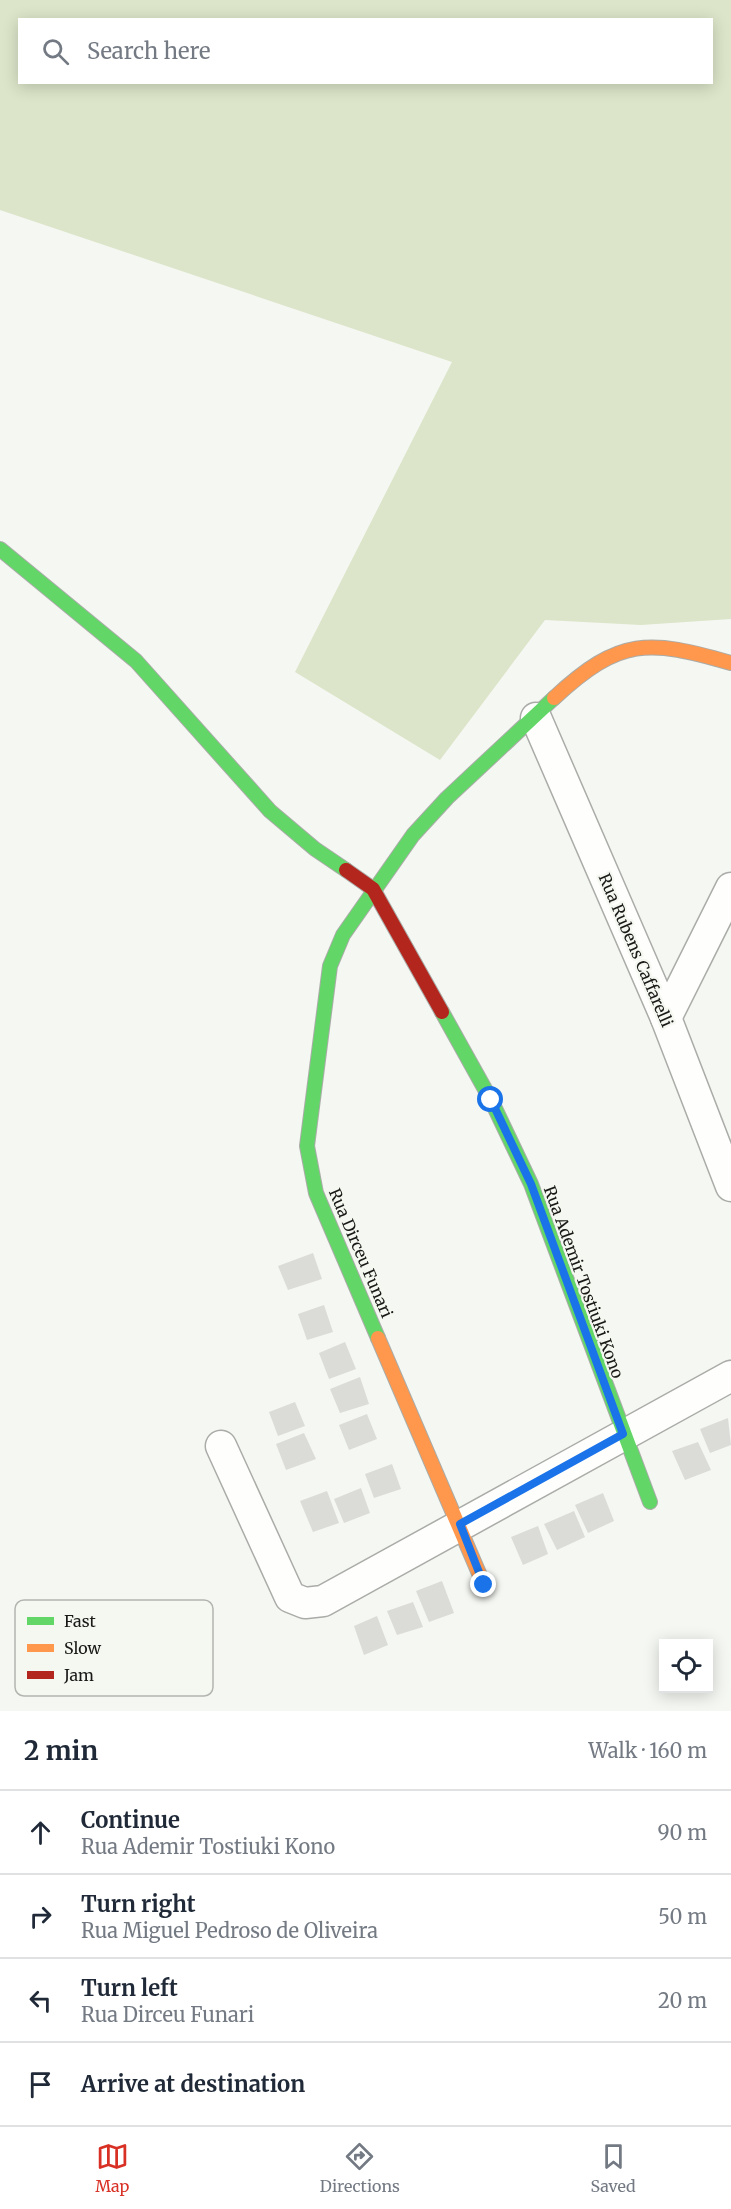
<!DOCTYPE html>
<html lang="en">
<head>
<meta charset="utf-8">
<style>
  body { margin:0; font-family:Merriweather,serif; background:#f2f2f3; color:#1f2937 }
  .controls { position:absolute; right:18px; bottom:18px; display:grid; overflow:hidden; border-radius:0px; box-shadow:0 3px 15px #0003 }
  .controls button { width:54px; height:54px; display:grid; place-items:center; padding:0; border:0; border-bottom:2px solid #e0e1e3; background:#fff; color:#1f2937; font:30px sans-serif }
  .stop { position:absolute; width:18px; height:18px; margin:-14px; border:4px solid #1a73e8; border-radius:50%; background:#fff }
  .stop.end { background:#1a73e8; border-color:#fff; box-shadow:0 2px 6px #0008 }
  .list { margin:0; padding:0; list-style:none }
  h2 { display:flex; justify-content:space-between; align-items:center; height:78px; margin:0; padding:0 24px; font-size:26px }
  h2 small { font-size:20px; font-weight:400; color:#747a83 }
  .list li { display:grid; grid-template-columns:39px 1fr auto; gap:18px; align-items:center; box-sizing:border-box; height:84px; padding:0 24px; border-top:2px solid #e0e1e3 }
  .list b { display:block; font-size:22px; white-space:nowrap }
  .list p { margin:0; font-size:20px; white-space:nowrap; color:#747a83 }
  .list em { font-size:20px; font-style:normal; color:#747a83 }
  .icon { flex:none; width:33px; height:33px; fill:none; stroke:currentColor; stroke-width:2; stroke-linecap:round; stroke-linejoin:round }
  .map { position:relative; flex:none; width:731px; height:1711px; overflow:hidden }
  .search { position:absolute; background:#fff; box-shadow:0 3px 15px #0003; left:18px; right:18px; top:18px; height:66px; display:flex; align-items:center; gap:15px; box-sizing:border-box; padding:0 21px; border-radius:0px; color:#747a83; font-size:22px }
  .sheet { height:414px; background:#fff }
  nav { display:flex; justify-content:space-around; align-items:center; box-sizing:border-box; height:84px; border-top:2px solid #e0e1e3; background:#fff; font-size:16px; color:#747a83 }
  nav a { display:grid; justify-items:center; gap:3px }
  nav .on { color:#d93025 }
  .map>svg:first-child { display:block }
  .green { fill:#dce5c9; fill-rule:evenodd }
  .building { fill:#dbdcd8 }
  .lines { fill:none; stroke-linecap:round; stroke-linejoin:round }
  .street-casing { stroke:#aaaca8; stroke-width:33 }
  .fast-casing { stroke:#aaaca8; stroke-width:16 }
  .slow-casing { stroke:#aaaca8; stroke-width:16 }
  .jam-casing { stroke:#aaaca8; stroke-width:16 }
  .street { stroke:#fefefd; stroke-width:30 }
  .fast { stroke:#63d668; stroke-width:14 }
  .slow { stroke:#ff974d; stroke-width:14 }
  .jam { stroke:#b3261e; stroke-width:14 }
  .route { stroke:#1a73e8; stroke-width:8 }
  .labels { text-anchor:middle; stroke-width:4.5; stroke-linejoin:round; paint-order:stroke }
  .street-label { font-size:16px; fill:#191917; stroke:#f5f8f1 }
  .key { fill:#f5f8f1; stroke:#b3b5b0; stroke-width:1.5 }
  .key-label { font-size:16px; fill:#191917 }
</style>
</head>
<body>
<div class="map">
<svg width="731" height="1711" viewBox="0 0 731 1711">
  <rect width="100%" height="100%" fill="#f5f7f2"/>
  <path class="green" d="M0 0H731V619L641 625 545 620 440 760 295 672 452 362 0 210ZM20 20H712V82H20Z"/>
  <g class="building">
    <polygon points="313,1253 322,1279 288,1290 278,1266"/>
    <polygon points="324,1305 333,1332 307,1340 298,1314"/>
    <polygon points="345,1342 356,1369 329,1379 319,1353"/>
    <polygon points="360,1377 369,1404 340,1413 330,1389"/>
    <polygon points="295,1402 305,1426 278,1436 269,1412"/>
    <polygon points="367,1414 377,1439 349,1450 339,1425"/>
    <polygon points="728,1418 731,1445 710,1453 700,1429"/>
    <polygon points="304,1433 316,1459 286,1470 276,1444"/>
    <polygon points="698,1442 711,1470 685,1480 672,1451"/>
    <polygon points="392,1464 401,1489 374,1498 365,1474"/>
    <polygon points="361,1488 370,1513 344,1523 334,1499"/>
    <polygon points="327,1491 339,1523 313,1532 300,1501"/>
    <polygon points="603,1493 614,1521 588,1533 575,1505"/>
    <polygon points="574,1511 585,1537 557,1550 544,1524"/>
    <polygon points="538,1526 548,1554 523,1565 511,1537"/>
    <polygon points="442,1581 454,1613 429,1622 416,1591"/>
    <polygon points="413,1602 423,1627 397,1635 387,1611"/>
    <polygon points="377,1616 388,1645 364,1655 354,1626"/>
  </g>
  <g class="lines">
    <g class="street-casing">
      <g id="street">
        <polyline points="536,718 666,1018 731,1186"/>
        <polyline points="666,1018 731,888"/>
        <polyline points="221,1446 290,1597 305,1603 323,1601 731,1376"/>
      </g>
    </g>
    <g class="fast-casing">
      <g id="fast">
        <polyline points="0,549 136,661 270,811 315,849 346,870"/>
        <polyline points="442,1012 491,1100 531,1184 650,1502"/>
        <polyline points="378,1338 316,1193 307,1146 330,966 343,935 413,835 447,798 554,698"/>
      </g>
    </g>
    <g class="slow-casing">
      <g id="slow">
        <path d="M554 698C620 637 648 639 731 663"/>
        <polyline points="378,1338 484,1585"/>
      </g>
    </g>
    <g class="jam-casing">
      <polyline id="jam" points="346,870 373,889 442,1012"/>
    </g>
    <use href="#street" class="street"/>
    <use href="#fast" class="fast"/>
    <use href="#slow" class="slow"/>
    <use href="#jam" class="jam"/>
  </g>
  <g class="lines">
    <polyline class="route" points="484,1585 460,1524 623,1434 531,1184 491,1100"/>
  </g>
  <g class="labels">
    <g class="street-label">
      <text transform="translate(636 950) rotate(67)" y="6">Rua Rubens Caffarelli</text>
      <text transform="translate(361 1253) rotate(67)" y="6">Rua Dirceu Funari</text>
      <text transform="translate(584 1282) rotate(70)" y="6">Rua Ademir Tostiuki Kono</text>
    </g>
  </g>
  <rect x="15" y="1600" width="198" height="96" rx="9" class="key"/>
  <rect x="27" y="1617" width="27" height="8" fill="#63d668"/>
  <rect x="27" y="1644" width="27" height="8" fill="#ff974d"/>
  <rect x="27" y="1671" width="27" height="8" fill="#b3261e"/>
  <g class="key-label">
    <text x="64" y="1627">Fast</text>
    <text x="64" y="1654">Slow</text>
    <text x="64" y="1681">Jam</text>
  </g>
</svg>
<div class="controls">
<button><svg class="icon" aria-label="locate" viewBox="0 0 24 24"><circle cx="12" cy="12" r="6"/><path d="M12 2v4M12 18v4M2 12h4M18 12h4"/></svg></button>
</div>
<div class="stop" style="left:491px;top:1100px"></div>
<div class="stop end" style="left:484px;top:1585px"></div>
<div class="search"><svg class="icon" aria-label="search" viewBox="0 0 24 24"><circle cx="10" cy="10" r="6"/><path d="M15 15l6 6"/></svg>Search here</div>
</div>
<section class="sheet">
<h2>2 min<small>Walk · 160 m</small></h2>
<ul class="list">
<li><svg class="icon" aria-label="ahead" viewBox="0 0 24 24"><path d="M12 20V5M6 11l6-6 6 6"/></svg><div><b>Continue</b><p>Rua Ademir Tostiuki Kono</p></div><em>90 m</em></li>
<li><svg class="icon" aria-label="right" viewBox="0 0 24 24"><path d="M7 20v-9h11M14 6l5 5-5 5"/></svg><div><b>Turn right</b><p>Rua Miguel Pedroso de Oliveira</p></div><em>50 m</em></li>
<li><svg class="icon" aria-label="left" viewBox="0 0 24 24"><path d="M17 20v-9H6M10 6l-5 5 5 5"/></svg><div><b>Turn left</b><p>Rua Dirceu Funari</p></div><em>20 m</em></li>
<li><svg class="icon" aria-label="arrive" viewBox="0 0 24 24"><path d="M6 21V4h12l-3 4 3 4H6"/></svg><div><b>Arrive at destination</b></div></li>
</ul>
</section>
<nav>
<a class="on"><svg class="icon" aria-label="map" viewBox="0 0 24 24"><path d="M3 6l6-2 6 2 6-2v14l-6 2-6-2-6 2zM9 4v14M15 6v14"/></svg>Map</a>
<a><svg class="icon" aria-label="directions" viewBox="0 0 24 24"><path d="M12 3l9 9-9 9-9-9zM9 14v-3h6M13 9l2 2-2 2"/></svg>Directions</a>
<a><svg class="icon" aria-label="saved" viewBox="0 0 24 24"><path d="M7 4h10v16l-5-4-5 4z"/></svg>Saved</a>
</nav>
</body>
</html>
